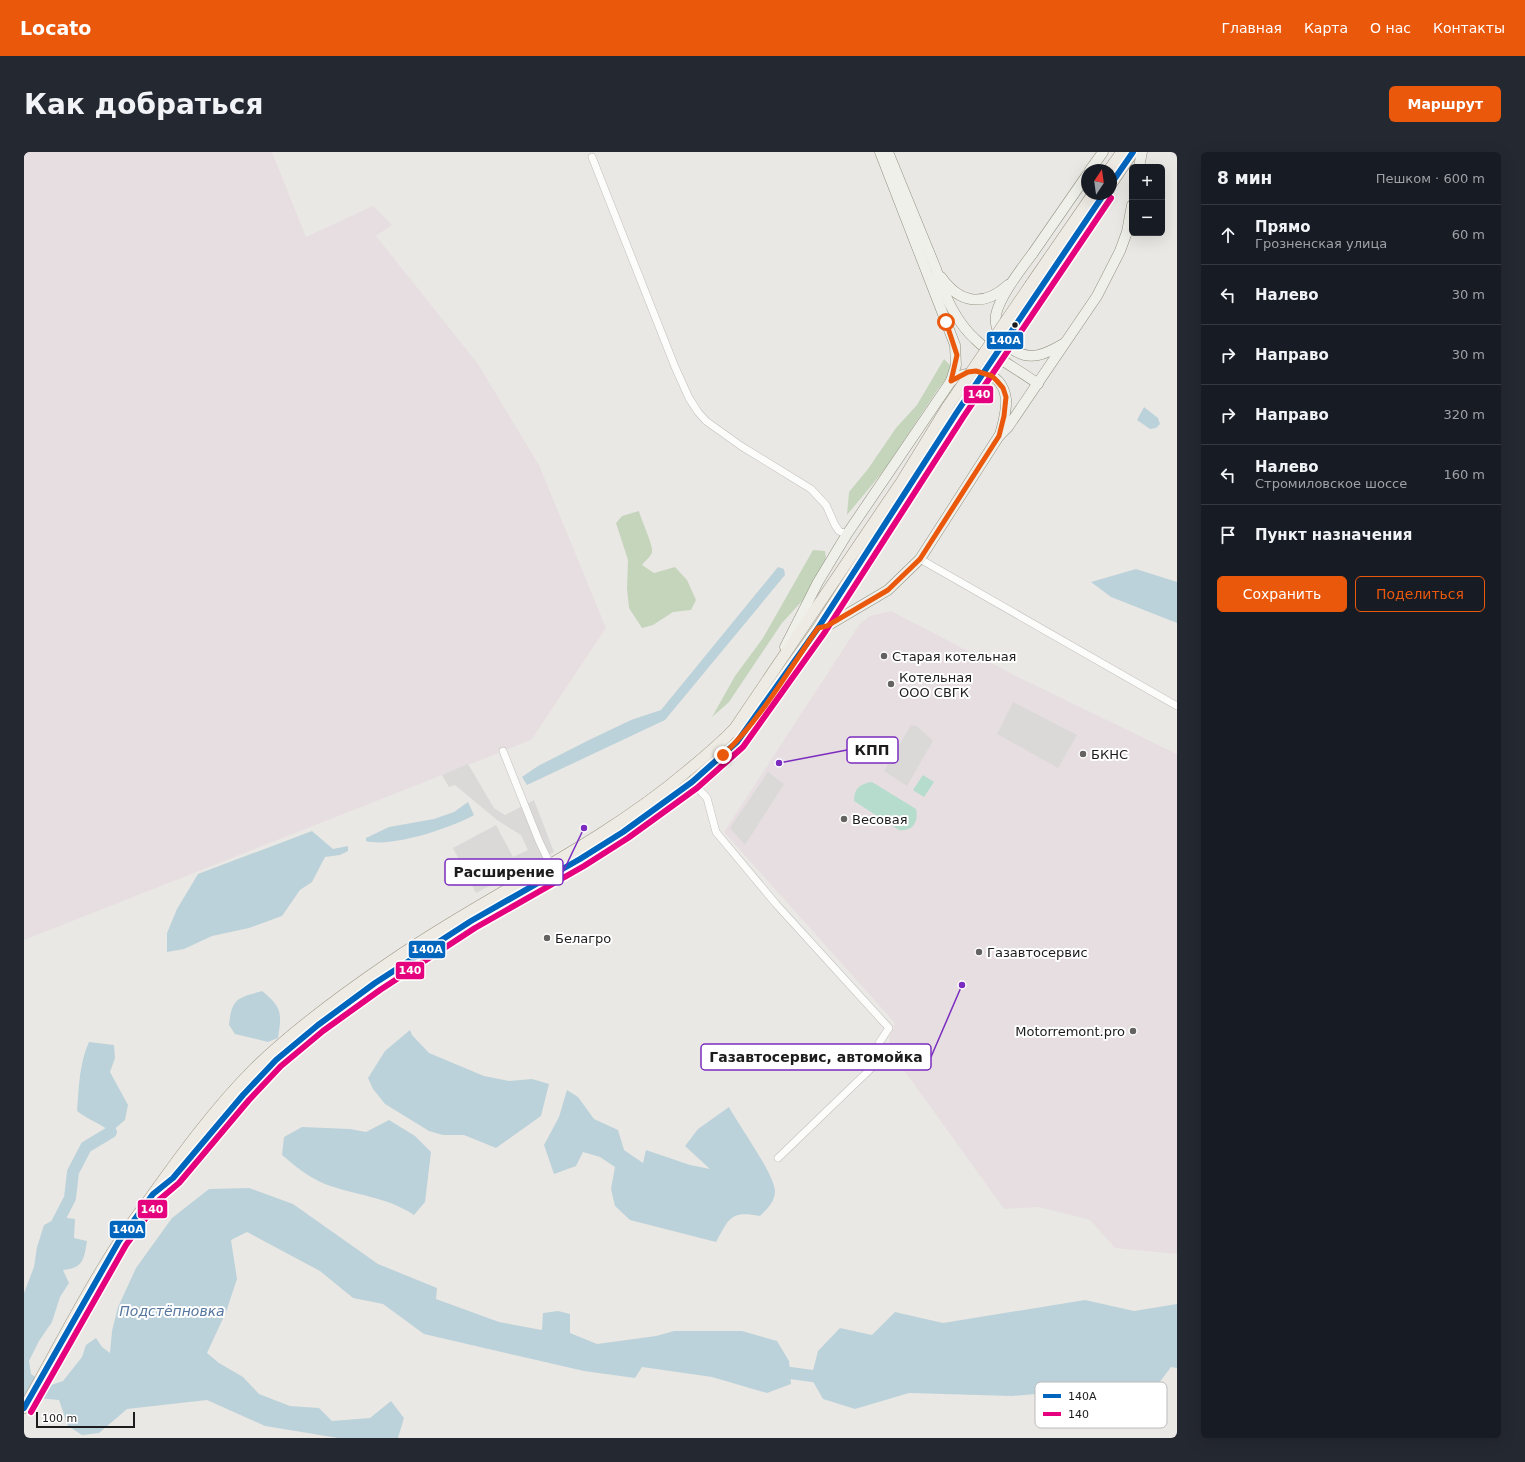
<!DOCTYPE html>
<html lang="ru">
<head>
<meta charset="utf-8">
<style>
  body { margin:0; font-family:"DejaVu Sans",sans-serif; background:#242831; color:#f1f3f6 }
  .controls { position:absolute; right:12px; top:12px; display:grid; overflow:hidden; border-radius:6px; box-shadow:0 4px 16px #0002 }
  .controls button { width:36px; height:36px; display:grid; place-items:center; padding:0; border:0; border-bottom:1px solid #363941; background:#171b24; color:#f1f3f6; font:20px sans-serif }
  .compass { position:absolute; left:1057px; top:12px; width:36px; height:36px; border-radius:50%; background:#171b24; box-shadow:0 4px 16px #0002; rotate:13deg }
  .scale { position:absolute; left:12px; bottom:10px; width:99px; box-sizing:border-box; padding-left:4px; border:2px solid #1c1c1c; border-top:0; font-size:11px; line-height:14px; white-space:nowrap; color:#1c1c1c; -webkit-text-stroke:3px #fff; paint-order:stroke }
  .stop { position:absolute; width:12px; height:12px; margin:-9px; border:3px solid #ea580c; border-radius:50%; background:#fff }
  .stop.end { background:#ea580c; border-color:#fff; box-shadow:0 1px 4px #0008 }
  .list { margin:0; padding:0; list-style:none }
  h2 { display:flex; justify-content:space-between; align-items:center; height:52px; margin:0; padding:0 16px; font-size:17px }
  h2 small { font-size:13px; font-weight:400; color:#9ea1a6 }
  .list li { display:grid; grid-template-columns:26px 1fr auto; gap:12px; align-items:center; box-sizing:border-box; height:60px; padding:0 16px; border-top:1px solid #363941 }
  .list b { display:block; font-size:15px; white-space:nowrap }
  .list p { margin:0; font-size:13px; white-space:nowrap; color:#9ea1a6 }
  .list em { font-size:13px; font-style:normal; color:#9ea1a6 }
  .actions { display:flex; gap:8px; padding:12px 16px }
  .actions a { flex:1; padding:9px 0; border:1px solid #ea580c; border-radius:6px; text-align:center; font-size:14px; color:#ea580c }
  .actions .main { background:#ea580c; color:#fff }
  .icon { flex:none; width:22px; height:22px; fill:none; stroke:currentColor; stroke-width:2; stroke-linecap:round; stroke-linejoin:round }
  .map { position:relative; flex:none; width:1153px; height:1286px; overflow:hidden; border-radius:6px }
  header { display:flex; align-items:center; gap:24px; box-sizing:border-box; height:56px; padding:0 20px; background:#ea580c; color:#fff }
  header strong { font-size:19px }
  nav { display:flex; gap:22px; margin-inline-start:auto; font-size:14px }
  .intro { display:flex; align-items:center; justify-content:space-between; box-sizing:border-box; height:96px; padding:0 24px }
  h1 { margin:0; font-size:28px }
  .button { padding:10px 18px; border-radius:6px; background:#ea580c; color:#fff; font-size:14px; font-weight:700 }
  main { display:flex; gap:24px; padding:0 24px }
  aside { flex:1; background:#171b24; border-radius:6px; box-shadow:0 4px 16px #0002 }
  .map>svg:first-child { display:block }
  .industrial { fill:#e7dee2 }
  .forest { fill:#c5d5bc }
  .pitch { fill:#b5dccd }
  .parking { fill:#dad9d8 }
  .water { fill:#bcd2da }
  .lines { fill:none; stroke-linecap:round; stroke-linejoin:round }
  .river { stroke:#bcd2da; stroke-width:12 }
  .minor-casing { stroke:#c0bfbd; stroke-width:8 }
  .secondary-casing { stroke:#8f917f; stroke-width:11 }
  .primary-casing { stroke:#9c9684; stroke-width:12 }
  .minor { stroke:#fcfcfb; stroke-width:7 }
  .secondary { stroke:#f0f0ea; stroke-width:10 }
  .primary { stroke:#eeebe4; stroke-width:11 }
  .primary-bridge-casing { stroke:#9c9684; stroke-width:12; stroke-linecap:butt }
  .primary-bridge { stroke:#eeebe4; stroke-width:11 }
  .bus-1-casing { stroke:#fff; stroke-width:9 }
  .bus-2-casing { stroke:#fff; stroke-width:9 }
  .bus-1 { stroke:#0065bd; stroke-width:6 }
  .bus-2 { stroke:#e5007d; stroke-width:6 }
  .route { stroke:#ea580c; stroke-width:5 }
  .bus-dot { fill:#1c1c1c; stroke:#fff; stroke-width:1.5 }
  .poi-dot { fill:#646362; stroke:#fff; stroke-width:1.5 }
  .labels { text-anchor:middle; stroke-width:4; stroke-linejoin:round; paint-order:stroke }
  .poi-label { font-size:13px; fill:#1c1c1c; stroke:#fff; text-anchor:start }
  .water-label { font-size:14px; font-style:italic; fill:#54769f; stroke:#fff }
  .key { fill:#fff; stroke:#bbb; stroke-width:1 }
  .key-label { font-size:11px; fill:#1c1c1c }
  .leader { fill:none; stroke:#7b2cbf; stroke-width:1.5 }
  .callout-dot { fill:#7b2cbf; stroke:#fff; stroke-width:1.5 }
  .callout { fill:#fff; stroke:#7b2cbf; stroke-width:1.5 }
  .callout-label { font-size:14px; text-anchor:middle; font-weight:bold; fill:#1c1c1c }
  .line-badge { stroke:#fff; stroke-width:1.5 }
  .badge-label { font-size:11px; text-anchor:middle; font-weight:bold; fill:#fff }
</style>
</head>
<body>
<header>
<strong>Locato</strong>
<nav><a>Главная</a><a>Карта</a><a>О нас</a><a>Контакты</a></nav>
</header>
<div class="intro"><h1>Как добраться</h1><a class="button">Маршрут</a></div>
<main>
<div class="map">
<svg width="1153" height="1286" viewBox="0 0 1153 1286">
  <rect width="100%" height="100%" fill="#eae8e4"/>
  <g class="industrial">
    <polygon points="0,0 248,0 282,85 349,54 368,73 352,84 454,212 515,313 582,476 507,588 0,788"/>
    <polygon points="867,459 996,526 1153,602 1153,1102 1091,1096 1066,1068 1014,1055 980,1057 867,900 865,886 871,871 700,680 835,473 846,464"/>
  </g>
  <g class="forest">
    <polygon points="920,207 930,217 914,237 861,317 823,363 825,340 844,317 872,276 893,253"/>
    <path d="M615 359C617 368 630 394 628 401 626 405 620 410 618 413L630 421 651 415 663 428 672 448 667 458 649 460 629 473 618 476 605 456 603 437 604 408 592 371 598 364Z"/>
    <polygon points="789,398 801,399 802,408 779,448 758,471 705,550 688,565 711,524 739,486"/>
  </g>
  <g class="pitch">
    <polygon points="899,623 910,630 900,645 889,638"/>
    <path d="M848 630 892 657C895 670 888 680 875 678L830 649C830 636 836 632 848 630Z"/>
  </g>
  <g class="parking">
    <polygon points="989,550 1053,583 1034,616 973,582"/>
    <polygon points="887,573 893,574 909,589 883,634 860,619"/>
    <polygon points="444,612 470,656 481,663 510,648 530,700 452,741 429,696 472,673 489,705 504,698 497,683 473,668 431,633 425,635 418,623"/>
    <polygon points="744,620 760,632 721,693 706,676"/>
  </g>
  <g class="water">
    <polygon points="1120,255 1134,266 1136,272 1132,276 1126,277 1113,268"/>
    <polygon points="754,415 760,417 761,423 641,568 503,633 498,625 514,614 565,588 607,568 637,558"/>
    <polygon points="1112,417 1153,430 1153,471 1087,445 1067,430"/>
    <path d="M444 650 450 663C427 676 367 696 342 689V686L365 675 410 667 430 660Z"/>
    <polygon points="288,679 309,697 324,694 324,699 316,703 301,705 288,730 276,738 258,764 225,776 188,784 160,797 143,800 143,781 153,757 174,722"/>
    <path d="M238 839C258 855 258 861 254 886L244 890 211 882 205 873C208 846 213 846 238 839Z"/>
    <polygon points="386,878 388,883 405,901 460,924 485,929 508,927 525,932 517,964 472,996 440,983 419,983 405,979 361,952 349,937 344,926 361,899"/>
    <path d="M65 890 90 893 91 906 86 920 104 953 101 968 87 980C76 971 64 968 53 959 55 935 55 912 65 890Z"/>
    <path d="M543 938 554 945 570 967 594 978 600 998 619 1011 622 998 666 1013 686 1017 661 994 674 977 705 955C715 974 750 1021 751 1039 751 1050 743 1057 736 1064 706 1058 705 1067 692 1090L606 1068 591 1054 587 1037 591 1015 576 1005 559 1000 552 1014 530 1022 520 993 535 965Z"/>
    <path d="M365 968 391 984 407 1000 401 1050 390 1063C364 1045 330 1043 301 1032 284 1025 271 1014 258 1003L260 985 278 975 326 977 342 980Z"/>
    <path d="M225 1036 269 1052 354 1112 413 1136 412 1147 475 1170 518 1178 519 1161 534 1159 546 1162V1181L573 1192 632 1184 650 1179H718L753 1189 765 1209 767 1232 743 1241 688 1225 618 1215 611 1226 560 1219 400 1182 359 1152 329 1146 296 1119 223 1080 207 1088 213 1127 202 1160 183 1201 195 1211 219 1225 235 1242 266 1254 295 1256 308 1269 346 1266 367 1249 380 1266 374 1286H314L241 1274 183 1248 103 1257 75 1281 58 1283 44 1274 35 1248 0 1245V1141L10 1115 13 1095 20 1073 35 1065 51 1067 50 1086 63 1089C60 1108 59 1116 39 1118L45 1131 36 1145 28 1170 15 1189 5 1209 7 1222 24 1234 39 1229 58 1205 62 1193 72 1186 78 1195 86 1201 88 1179 94 1155 112 1116 148 1066 185 1037Z"/>
    <polygon points="1061,1148 1110,1159 1153,1152 1153,1216 1147,1215 1135,1231 988,1244 885,1241 831,1257 799,1247 787,1226 794,1199 816,1176 848,1183 871,1160 919,1171"/>
  </g>
  <g class="lines">
    <g class="river">
      <polyline points="29,1079 46,1046 49,1020 62,995 87,980"/>
      <polyline points="751,1219 804,1226"/>
    </g>
    <g class="minor-casing">
      <g id="minor">
        <polyline points="568,5 651,215 665,246 674,260 682,269 717,294 787,337 802,353 811,373 815,379 823,382"/>
        <polyline points="896,407 1153,554"/>
        <polyline points="479,599 515,689 526,712"/>
        <polyline points="668,630 683,646 692,680 752,752 865,876 855,891 863,901 754,1006"/>
      </g>
    </g>
    <g class="secondary-casing">
      <g id="secondary">
        <polyline points="856,0 931,193 932,213 927,229"/>
        <path d="M864 0 912 117C920 143 931 169 951 187 969 205 994 217 1014 232"/>
        <polyline points="1115,15 1118,0"/>
        <polyline points="1066,18 1079,0"/>
        <path d="M917 125C936 152 960 155 984 133"/>
        <path d="M1039 192C1022 202 1006 210 988 197 978 190 970 176 972 163 975 145 998 116 1009 101 1027 75 1045 49 1063 23"/>
        <polyline points="794,476 803,474 864,438 896,407 975,284 984,275 1073,144 1096,99 1103,80 1108,53"/>
        <path d="M761 495 794 430 823 382 927 229C948 215 978 217 982 247 983 259 979 271 976 283"/>
      </g>
    </g>
    <g class="primary-casing">
      <g id="primary">
        <polyline points="1085,18 1098,0"/>
        <polyline points="1087,32 1109,0"/>
        <polyline points="1007,132 1069,42"/>
        <polyline points="1017,136 1080,42"/>
        <polyline points="134,1038 149,1026 219,943 252,908 294,873 351,831 447,769 556,707 599,680 668,630 713,590 794,476 933,260"/>
        <path d="M0 1256C32 1201 60 1143 95 1090 105 1074 116 1060 127 1045 159 1000 192 955 231 916 272 876 319 842 366 810 462 743 572 696 662 620 679 606 696 592 711 576L878 329 924 254"/>
      </g>
    </g>
    <use href="#minor" class="minor"/>
    <use href="#secondary" class="secondary"/>
    <use href="#primary" class="primary"/>
    <g class="primary-bridge-casing">
      <g id="primary-bridge">
        <polyline points="924,254 1007,132"/>
        <polyline points="933,260 1017,136"/>
      </g>
    </g>
    <use href="#primary-bridge" class="primary-bridge"/>
    <g class="bus-1-casing">
      <g id="bus-1">
        <polyline points="1087,32 1109,0"/>
        <polyline points="0,1256 95,1089 129,1042 149,1026 219,943 252,908 294,873 351,831 447,769 556,707 599,680 668,630 713,590 794,476 933,260 1080,42"/>
      </g>
    </g>
    <g class="bus-2-casing">
      <polyline id="bus-2" points="7,1260 102,1093 135,1048 155,1031 225,948 257,914 299,879 356,838 451,776 560,714 604,686 673,636 719,595 801,480 940,264 1087,46"/>
    </g>
    <use href="#bus-1" class="bus-1"/>
    <use href="#bus-2" class="bus-2"/>
  </g>
  <g class="lines">
    <path class="route" d="M699 603C737 567 764 519 794 476L803 474 864 438 896 407 975 284 980 264 982 245 979 236 973 229 968 224 952 219 944 220 927 229 933 203 922 170"/>
  </g>
  <circle class="bus-dot" cx="991" cy="173" r="3.5"/>
  <g class="poi-dot">
    <circle cx="860" cy="504" r="4"/>
    <circle cx="867" cy="532" r="4"/>
    <circle cx="1059" cy="602" r="4"/>
    <circle cx="820" cy="667" r="4"/>
    <circle cx="523" cy="786" r="4"/>
    <circle cx="955" cy="800" r="4"/>
    <circle cx="1109" cy="879" r="4"/>
  </g>
  <g class="labels">
    <g class="poi-label">
      <text x="868" y="509">Старая котельная</text>
      <text x="875" y="530">Котельная<tspan x="875" dy="15">ООО СВГК</tspan></text>
      <text x="1067" y="607">БКНС</text>
      <text x="828" y="672">Весовая</text>
      <text x="531" y="791">Белагро</text>
      <text x="963" y="805">Газавтосервис</text>
      <text x="1101" y="884" text-anchor="end">Motorremont.pro</text>
    </g>
    <g class="water-label">
      <text x="148" y="1164">Подстёпновка</text>
    </g>
  </g>
  <rect x="1011" y="1230" width="132" height="46" rx="6" class="key"/>
  <rect x="1019" y="1242" width="18" height="4" fill="#0065bd"/>
  <rect x="1019" y="1260" width="18" height="4" fill="#e5007d"/>
  <g class="key-label">
    <text x="1044" y="1248">140А</text>
    <text x="1044" y="1266">140</text>
  </g>
  <path class="leader" d="M755 611L823 598M560 676L539 720M938 833L907 905"/>
  <g class="callout-dot">
    <circle cx="755" cy="611" r="4"/>
    <circle cx="560" cy="676" r="4"/>
    <circle cx="938" cy="833" r="4"/>
  </g>
  <g class="callout">
    <rect x="823" y="585" width="51" height="26" rx="4"/>
    <rect x="421" y="707" width="118" height="26" rx="4"/>
    <rect x="677" y="892" width="230" height="26" rx="4"/>
  </g>
  <g class="callout-label">
    <text x="848" y="603">КПП</text>
    <text x="480" y="725">Расширение</text>
    <text x="792" y="910">Газавтосервис, автомойка</text>
  </g>
  <g class="line-badge">
    <rect x="962" y="179" width="38" height="19" rx="4" fill="#0065bd"/>
    <rect x="939" y="233" width="31" height="19" rx="4" fill="#e5007d"/>
    <rect x="384" y="788" width="38" height="19" rx="4" fill="#0065bd"/>
    <rect x="371" y="809" width="30" height="19" rx="4" fill="#e5007d"/>
    <rect x="113" y="1047" width="31" height="20" rx="4" fill="#e5007d"/>
    <rect x="85" y="1068" width="37" height="19" rx="4" fill="#0065bd"/>
  </g>
  <g class="badge-label">
    <text x="981" y="192">140А</text>
    <text x="955" y="246">140</text>
    <text x="403" y="801">140А</text>
    <text x="386" y="822">140</text>
    <text x="128" y="1061">140</text>
    <text x="104" y="1081">140А</text>
  </g>
</svg>
<div class="controls">
<button>+</button>
<button>−</button>
</div>
<svg class="compass" viewBox="-18 -18 36 36"><path d="M0-13l5 13h-10z" fill="#e53935"/><path d="M0 13l5-13h-10z" fill="#9ea1a6"/></svg>
<div class="scale">100 m</div>
<div class="stop" style="left:922px;top:170px"></div>
<div class="stop end" style="left:699px;top:603px"></div>
</div>
<aside>
<h2>8 мин<small>Пешком · 600 m</small></h2>
<ul class="list">
<li><svg class="icon" aria-label="ahead" viewBox="0 0 24 24"><path d="M12 20V5M6 11l6-6 6 6"/></svg><div><b>Прямо</b><p>Грозненская улица</p></div><em>60 m</em></li>
<li><svg class="icon" aria-label="left" viewBox="0 0 24 24"><path d="M17 20v-9H6M10 6l-5 5 5 5"/></svg><div><b>Налево</b></div><em>30 m</em></li>
<li><svg class="icon" aria-label="right" viewBox="0 0 24 24"><path d="M7 20v-9h11M14 6l5 5-5 5"/></svg><div><b>Направо</b></div><em>30 m</em></li>
<li><svg class="icon" aria-label="right" viewBox="0 0 24 24"><path d="M7 20v-9h11M14 6l5 5-5 5"/></svg><div><b>Направо</b></div><em>320 m</em></li>
<li><svg class="icon" aria-label="left" viewBox="0 0 24 24"><path d="M17 20v-9H6M10 6l-5 5 5 5"/></svg><div><b>Налево</b><p>Стромиловское шоссе</p></div><em>160 m</em></li>
<li><svg class="icon" aria-label="arrive" viewBox="0 0 24 24"><path d="M6 21V4h12l-3 4 3 4H6"/></svg><div><b>Пункт назначения</b></div></li>
</ul>
<div class="actions"><a class="main">Сохранить</a><a>Поделиться</a></div>
</aside>
</main>
</body>
</html>
